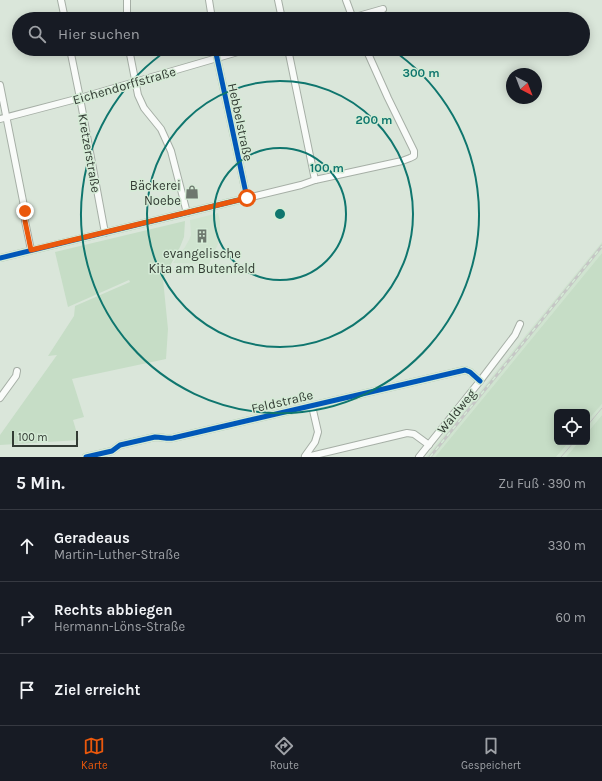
<!DOCTYPE html>
<html lang="de">
<head>
<meta charset="utf-8">
<style>
  body { margin:0; font-family:Karla,sans-serif; background:#242831; color:#f1f3f6 }
  .controls { position:absolute; right:12px; bottom:12px; display:grid; overflow:hidden; border-radius:6px; box-shadow:0 2px 10px #0003 }
  .controls button { width:36px; height:36px; display:grid; place-items:center; padding:0; border:0; border-bottom:1px solid #363941; background:#171b24; color:#f1f3f6; font:20px sans-serif }
  .compass { position:absolute; left:506px; top:68px; width:36px; height:36px; border-radius:50%; background:#171b24; box-shadow:0 2px 10px #0003; rotate:138deg }
  .scale { position:absolute; left:12px; bottom:10px; width:66px; box-sizing:border-box; padding-left:4px; border:2px solid #333c34; border-top:0; font-size:11px; line-height:14px; white-space:nowrap; color:#333c34; -webkit-text-stroke:3px #d5ebd6; paint-order:stroke }
  .stop { position:absolute; width:12px; height:12px; margin:-9px; border:3px solid #ea580c; border-radius:50%; background:#fff }
  .stop.end { background:#ea580c; border-color:#fff; box-shadow:0 1px 4px #0008 }
  .list { margin:0; padding:0; list-style:none }
  h2 { display:flex; justify-content:space-between; align-items:center; height:52px; margin:0; padding:0 16px; font-size:17px }
  h2 small { font-size:13px; font-weight:400; color:#9ea1a6 }
  .list li { display:grid; grid-template-columns:26px 1fr auto; gap:12px; align-items:center; box-sizing:border-box; height:72px; padding:0 16px; border-top:1px solid #363941 }
  .list b { display:block; font-size:15px; white-space:nowrap }
  .list p { margin:0; font-size:13px; white-space:nowrap; color:#9ea1a6 }
  .list em { font-size:13px; font-style:normal; color:#9ea1a6 }
  .icon { flex:none; width:22px; height:22px; fill:none; stroke:currentColor; stroke-width:2; stroke-linecap:round; stroke-linejoin:round }
  .map { position:relative; flex:none; width:602px; height:457px; overflow:hidden }
  .search { position:absolute; background:#171b24; box-shadow:0 2px 10px #0003; left:12px; right:12px; top:12px; height:44px; display:flex; align-items:center; gap:10px; box-sizing:border-box; padding:0 14px; border-radius:22px; color:#9ea1a6; font-size:15px }
  .sheet { height:268px; background:#171b24 }
  nav { display:flex; justify-content:space-around; align-items:center; box-sizing:border-box; height:56px; border-top:1px solid #363941; background:#171b24; font-size:11px; color:#9ea1a6 }
  nav a { display:grid; justify-items:center; gap:2px }
  nav .on { color:#ea580c }
  .map>svg:first-child { display:block }
  .built { fill:#d0e4d0 }
  .green { fill:#c6ddc6 }
  .lines { fill:none; stroke-linecap:round; stroke-linejoin:round }
  .minor-casing { stroke:#a6afa6; stroke-width:8 }
  .minor { stroke:#f9fbf9; stroke-width:6 }
  .tram { stroke:#c5c7c5; stroke-width:1 }
  .rail-casing { stroke:#c5c7c5; stroke-width:3 }
  .rail { stroke:#d5ebd6; stroke-width:1.5; stroke-dasharray:4.5; stroke-linecap:butt }
  .cycleway-casing { stroke:#d5ebd6; stroke-width:8 }
  .cycleway { stroke:#0057b8; stroke-width:5 }
  .route { stroke:#ea580c; stroke-width:5 }
  .ring { fill:none; stroke:#0f766e; stroke-width:2 }
  .labels { text-anchor:middle; stroke-width:3; stroke-linejoin:round; paint-order:stroke }
  .street-label { font-size:13px; fill:#333c34; stroke:#d5ebd6 }
  .poi-label { font-size:13px; fill:#333c34; stroke:#d5ebd6; text-anchor:end }
  .centre { fill:#0f766e; stroke:#d5ebd6; stroke-width:2 }
  .ring-label { font-size:12px; text-anchor:middle; font-weight:bold; fill:#0f766e; stroke:#d5ebd6; stroke-width:3; stroke-linejoin:round; paint-order:stroke }
</style>
</head>
<body>
<div class="map">
<svg width="602" height="457" viewBox="0 0 602 457">
  <rect width="100%" height="100%" fill="#dae6da"/>
  <g class="built">
    <polygon points="218,213 220,221 220,230 218,244 209,264 173,263 185,247 189,240 191,235 190,220"/>
    <polygon points="602,242 602,253 435,457 426,457"/>
    <polygon points="602,404 602,415 587,433 587,421"/>
    <polygon points="569,442 579,442 566,457 556,457"/>
  </g>
  <g class="green">
    <polygon points="185,221 184,237 180,247 163,279 168,329 166,359 72,379 84,417 73,420 79,440 0,445 0,435 57,355 48,356 74,316 75,306 130,282 129,280 68,307 55,252"/>
    <polygon points="602,253 602,404 587,421 587,412 557,412 557,442 569,442 556,457 435,457"/>
    <polygon points="602,415 602,457 566,457 579,442 587,442 587,433"/>
  </g>
  <g class="lines">
    <g class="minor-casing">
      <g id="minor">
        <polyline points="61,0 65,19"/>
        <polyline points="209,0 212,19"/>
        <polyline points="278,0 282,19"/>
        <polyline points="346,0 353,19"/>
        <polyline points="127,19 127,0"/>
        <polyline points="348,19 383,9"/>
        <polyline points="70,49 80,98 105,233"/>
        <polyline points="129,49 138,95 144,108 161,129 171,151 187,213"/>
        <polyline points="215,49 217,58 247,198"/>
        <polyline points="288,49 315,180"/>
        <polyline points="0,85 25,211 25,221 31,250"/>
        <polyline points="0,119 80,98 248,49"/>
        <polyline points="0,258 247,198 301,185 315,180 402,161 410,158 414,156 414,151 388,98 366,49"/>
        <polyline points="0,398 16,376 17,371"/>
        <polyline points="307,454 311,456 407,433 414,434 429,445"/>
        <polyline points="305,456 315,442 318,432 312,406"/>
        <path d="M86 457 112 451 120 445 155 437C162 437 167 439 173 438L465 370 470 372 480 381"/>
        <polyline points="419,457 480,381 515,335 520,324"/>
      </g>
    </g>
    <use href="#minor" class="minor"/>
    <g class="tram">
      <polyline points="587,426 602,408"/>
      <polyline points="561,457 574,442"/>
    </g>
    <g class="rail-casing">
      <polyline id="rail" points="430,457 602,246"/>
    </g>
    <use href="#rail" class="rail"/>
    <g class="cycleway-casing">
      <g id="cycleway">
        <polyline points="0,258 247,198 217,58 215,49"/>
        <path d="M86 457 112 451 120 445 155 437C162 437 167 439 173 438L465 370 470 372 480 381"/>
      </g>
    </g>
    <use href="#cycleway" class="cycleway"/>
  </g>
  <g class="lines">
    <polyline class="route" points="25,211 25,221 31,250 247,198"/>
  </g>
  <g class="ring">
    <circle cx="280" cy="214" r="66"/>
    <circle cx="280" cy="214" r="133"/>
    <path d="M240 19A199 199 0 0 1 320 19M391 49A199 199 0 1 1 169 49"/>
  </g>
  <defs>
    <g id="shop-bare" transform="scale(1.08)"><path d="M-5-2.5h2.3a2.7 3.5 0 0 1 5.4 0H5L5.5 6h-11ZM-1.5-2.5h3a1.5 2.3 0 0 0-3 0Z" fill="#6d786e" stroke="#d5ebd6" stroke-width="2.5" paint-order="stroke"/></g>
    <g id="building-bare" transform="scale(1.08)"><path d="M-4-6H4V6H1V3H-1V6H-4ZM-2.5-4.3h1.7v1.8h-1.7ZM.8-4.3h1.7v1.8H.8ZM-2.5-1h1.7V.8h-1.7ZM.8-1h1.7V.8H.8Z" fill="#6d786e" stroke="#d5ebd6" stroke-width="2.5" paint-order="stroke"/></g>
  </defs>
  <g fill-rule="evenodd">
    <use href="#shop-bare" x="192" y="192"/>
    <use href="#building-bare" x="202" y="236"/>
  </g>
  <g class="labels">
    <g class="street-label">
      <text transform="translate(124 85) rotate(-16)" y="5">Eichendorffstraße</text>
      <text transform="translate(241 122) rotate(78)" y="5">Hebbelstraße</text>
      <text transform="translate(90 153) rotate(80)" y="5">Kretzerstraße</text>
      <text transform="translate(282 401) rotate(-13)" y="5">Feldstraße</text>
      <text transform="translate(456 411) rotate(-51)" y="5">Waldweg</text>
    </g>
    <g class="poi-label">
      <text x="181" y="190">Bäckerei<tspan x="181" dy="15">Noebe</tspan></text>
      <text x="202" y="258" text-anchor="middle">evangelische<tspan x="202" dy="15">Kita am Butenfeld</tspan></text>
    </g>
  </g>
  <circle cx="280" cy="214" r="6" class="centre"/>
  <g class="ring-label">
    <text x="421" y="77">300 m</text>
    <text x="374" y="124">200 m</text>
    <text x="327" y="172">100 m</text>
  </g>
</svg>
<div class="controls">
<button><svg class="icon" aria-label="locate" viewBox="0 0 24 24"><circle cx="12" cy="12" r="6"/><path d="M12 2v4M12 18v4M2 12h4M18 12h4"/></svg></button>
</div>
<svg class="compass" viewBox="-18 -18 36 36"><path d="M0-13l5 13h-10z" fill="#e53935"/><path d="M0 13l5-13h-10z" fill="#9ea1a6"/></svg>
<div class="scale">100 m</div>
<div class="stop" style="left:247px;top:198px"></div>
<div class="stop end" style="left:25px;top:211px"></div>
<div class="search"><svg class="icon" aria-label="search" viewBox="0 0 24 24"><circle cx="10" cy="10" r="6"/><path d="M15 15l6 6"/></svg>Hier suchen</div>
</div>
<section class="sheet">
<h2>5 Min.<small>Zu Fuß · 390 m</small></h2>
<ul class="list">
<li><svg class="icon" aria-label="ahead" viewBox="0 0 24 24"><path d="M12 20V5M6 11l6-6 6 6"/></svg><div><b>Geradeaus</b><p>Martin-Luther-Straße</p></div><em>330 m</em></li>
<li><svg class="icon" aria-label="right" viewBox="0 0 24 24"><path d="M7 20v-9h11M14 6l5 5-5 5"/></svg><div><b>Rechts abbiegen</b><p>Hermann-Löns-Straße</p></div><em>60 m</em></li>
<li><svg class="icon" aria-label="arrive" viewBox="0 0 24 24"><path d="M6 21V4h12l-3 4 3 4H6"/></svg><div><b>Ziel erreicht</b></div></li>
</ul>
</section>
<nav>
<a class="on"><svg class="icon" aria-label="map" viewBox="0 0 24 24"><path d="M3 6l6-2 6 2 6-2v14l-6 2-6-2-6 2zM9 4v14M15 6v14"/></svg>Karte</a>
<a><svg class="icon" aria-label="directions" viewBox="0 0 24 24"><path d="M12 3l9 9-9 9-9-9zM9 14v-3h6M13 9l2 2-2 2"/></svg>Route</a>
<a><svg class="icon" aria-label="saved" viewBox="0 0 24 24"><path d="M7 4h10v16l-5-4-5 4z"/></svg>Gespeichert</a>
</nav>
</body>
</html>
